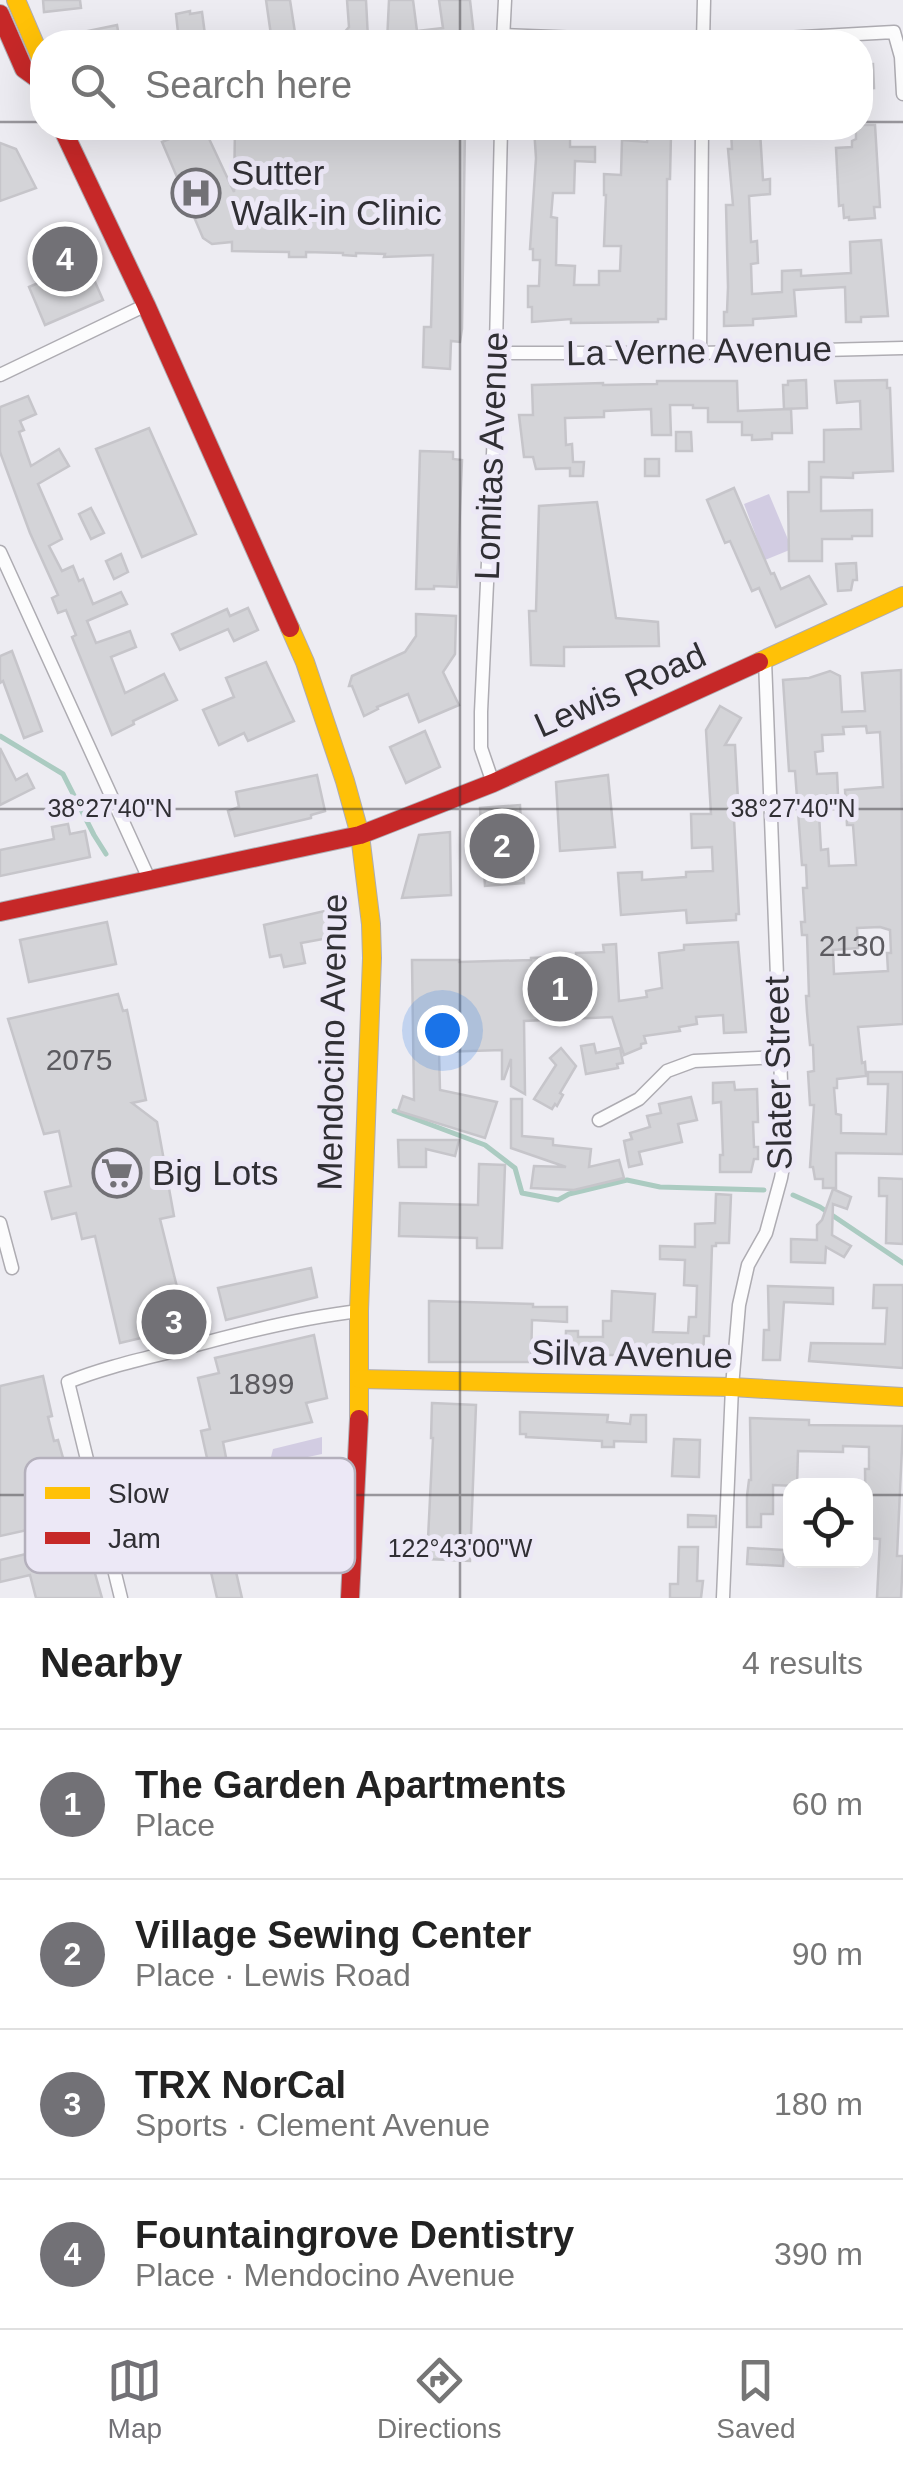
<!DOCTYPE html>
<html lang="en">
<head>
<meta charset="utf-8">
<style>
  body { margin:0; font-family:Helvetica,sans-serif; background:#f6f6f6; color:#222 }
  .controls { position:absolute; right:30px; bottom:30px; display:grid; overflow:hidden; border-radius:20px; box-shadow:0 10px 40px #0002 }
  .controls button { width:90px; height:90px; display:grid; place-items:center; padding:0; border:0; border-bottom:2px solid #e0e0e0; background:#fff; color:#222; font:50px sans-serif }
  .you { position:absolute; left:442px; top:1030px; width:35px; height:35px; margin:-25px; border:8px solid #fff; border-radius:50%; background:#1a73e8; box-shadow:0 0 0 15px #1a73e833 }
  .badge { display:grid; place-items:center; width:65px; height:65px; border-radius:50%; background:#727176; color:#fff; font-size:32px; font-weight:700 }
  .pin { position:absolute; translate:-50% -50%; border:5px solid #fff; box-shadow:0 2px 10px #0006 }
  .list { margin:0; padding:0; list-style:none }
  h2 { display:flex; justify-content:space-between; align-items:center; height:130px; margin:0; padding:0 40px; font-size:42px }
  h2 small { font-size:32px; font-weight:400; color:#767676 }
  .list li { display:grid; grid-template-columns:65px 1fr auto; gap:30px; align-items:center; box-sizing:border-box; height:150px; padding:0 40px; border-top:2px solid #e0e0e0 }
  .list b { display:block; font-size:38px; white-space:nowrap }
  .list p { margin:0; font-size:32px; white-space:nowrap; color:#767676 }
  .list em { font-size:32px; font-style:normal; color:#767676 }
  .icon { flex:none; width:55px; height:55px; fill:none; stroke:currentColor; stroke-width:2; stroke-linecap:round; stroke-linejoin:round }
  .map { position:relative; flex:none; width:903px; height:1598px; overflow:hidden }
  .search { position:absolute; background:#fff; box-shadow:0 10px 40px #0002; left:30px; right:30px; top:30px; height:110px; display:flex; align-items:center; gap:25px; box-sizing:border-box; padding:0 35px; border-radius:40px; color:#767676; font-size:38px }
  .sheet { height:730px; background:#fff }
  nav { display:flex; justify-content:space-around; align-items:center; box-sizing:border-box; height:140px; border-top:2px solid #e0e0e0; background:#fff; font-size:28px; color:#767676 }
  nav a { display:grid; justify-items:center; gap:5px }
  nav .on { color:#727176 }
  .map>svg:first-child { display:block }
  .green { fill:#d2cce2 }
  .lines { fill:none; stroke-linecap:round; stroke-linejoin:round }
  .stream { stroke:#abcbc1; stroke-width:5 }
  .building { fill:#d4d4d8; stroke:#c6c5ca; stroke-width:2.5; fill-rule:evenodd }
  .street-casing { stroke:#aeacb2; stroke-width:15 }
  .slow-casing { stroke:#aeacb2; stroke-width:20 }
  .jam-casing { stroke:#aeacb2; stroke-width:20 }
  .street { stroke:#fcfcfd; stroke-width:12 }
  .slow { stroke:#ffc107; stroke-width:18 }
  .jam { stroke:#c62828; stroke-width:18 }
  .ticks { fill:none; stroke:#302f34; stroke-width:2.5; stroke-opacity:0.45 }
  .labels { text-anchor:middle; stroke-width:10; stroke-linejoin:round; paint-order:stroke }
  .number-label { font-size:30px; fill:#5c5b60 }
  .poi-label { font-size:35px; fill:#302f34; stroke:#ece8f6; text-anchor:start }
  .street-label { font-size:35px; fill:#302f34; stroke:#ece8f6 }
  .key { fill:#ece8f6; stroke:#b4b0bc; stroke-width:2.5 }
  .key-label { font-size:28px; fill:#302f34 }
  .ticks-label { font-size:25px; text-anchor:middle; fill:#302f34; stroke:#ece8f6; stroke-width:10; stroke-linejoin:round; paint-order:stroke }
</style>
</head>
<body>
<div class="map">
<svg width="903" height="1598" viewBox="0 0 903 1598">
  <rect width="100%" height="100%" fill="#edecf2"/>
  <g class="green">
    <polygon points="769,494 792,549 765,560 744,504"/>
    <polygon points="322,1437 322,1454 275,1464 271,1457 273,1449"/>
  </g>
  <g class="lines">
    <g class="stream">
      <polyline points="0,736 63,774 94,835 106,854"/>
      <polyline points="394,1111 485,1145 515,1168 522,1193 558,1200 569,1194 627,1180 660,1187 764,1190"/>
      <polyline points="793,1195 820,1207 903,1263"/>
    </g>
  </g>
  <g class="building">
    <polygon points="43,0 80,0 81,8 44,12"/>
    <polygon points="266,0 290,0 296,39 272,42"/>
    <polygon points="347,0 366,0 368,39 364,42 336,42 349,27"/>
    <polygon points="389,0 413,0 417,31 443,28 439,0 470,0 474,36 438,40 439,42 387,42"/>
    <polygon points="190,11 190,14 202,12 206,42 179,42 176,14"/>
    <polygon points="117,25 120,42 84,42 83,32"/>
    <polygon points="860,64 873,64 874,88 860,89"/>
    <polygon points="860,125 875,125 880,207 874,207 875,218 849,220 849,217 844,218 843,205 839,206 836,148 852,147 852,141 856,139 856,128 860,128"/>
    <polygon points="195,128 204,128 234,192 235,128 465,128 462,329 460,342 451,341 450,369 423,367 424,327 431,327 433,255 384,257 385,254 356,253 356,256 343,255 343,253 306,252 306,257 289,257 289,252 232,251 232,242 212,244 203,238 162,142"/>
    <polygon points="534,128 570,129 570,147 595,147 595,162 575,161 574,193 553,193 551,217 557,218 556,265 575,266 574,285 599,285 599,271 620,271 621,246 604,246 606,195 604,195 604,174 621,175 622,140 647,142 648,132 671,134 670,179 667,179 666,319 658,319 658,322 571,323 571,319 532,322 532,307 528,307 528,286 539,286 540,260 533,260 533,249 530,249 536,158"/>
    <polygon points="760,131 763,180 770,179 770,194 749,196 751,242 757,241 758,263 751,264 752,294 782,292 782,271 801,270 801,276 851,273 850,242 881,240 888,316 861,317 861,322 846,322 845,287 794,290 796,316 753,319 753,325 724,326 724,312 727,312 728,287 726,205 733,205 728,149 732,149 731,132"/>
    <polygon points="0,143 16,149 36,188 0,201"/>
    <polygon points="71,227 103,300 45,325 29,287 52,277 37,242"/>
    <polygon points="806,380 807,408 784,409 783,385 788,385 788,381"/>
    <polygon points="887,380 887,388 890,388 893,471 853,473 853,478 821,477 821,511 872,510 872,536 852,536 852,539 822,539 822,561 789,561 788,492 809,492 809,462 824,462 824,430 861,429 860,401 837,403 835,381"/>
    <polygon points="657,381 737,381 738,411 791,409 792,433 772,433 772,439 752,440 752,435 742,435 742,422 708,422 708,408 693,408 693,405 670,405 671,435 652,435 651,409 604,411 604,417 565,418 566,445 572,444 573,462 584,462 583,476 570,476 570,468 536,469 533,457 524,457 519,415 533,415 532,385 603,383 603,385 657,384"/>
    <polygon points="28,396 36,414 20,421 24,430 19,432 31,466 59,449 69,466 38,484 62,539 49,546 62,571 73,566 79,581 83,579 93,604 121,592 127,604 87,621 96,643 130,631 136,647 111,657 125,693 164,674 177,700 133,721 134,724 112,735 72,637 76,635 66,610 58,613 52,598 58,595 30,533 0,452 0,407"/>
    <polygon points="149,428 196,534 142,557 96,449"/>
    <polygon points="676,432 691,432 692,451 676,451"/>
    <polygon points="420,451 453,452 453,459 462,460 457,587 434,586 434,589 416,589"/>
    <rect x="645" y="459" width="14" height="17"/>
    <polygon points="734,488 771,574 774,573 781,589 809,576 826,604 776,627 759,588 752,591 730,541 725,543 707,500"/>
    <polygon points="597,502 616,618 658,622 659,646 564,647 564,666 531,665 529,611 536,611 539,506"/>
    <polygon points="91,508 104,533 91,539 79,514"/>
    <polygon points="121,554 128,572 114,579 106,561"/>
    <polygon points="856,563 857,580 853,580 851,590 838,591 836,564"/>
    <polygon points="248,608 258,630 234,641 228,629 180,650 172,634 227,609 230,616"/>
    <polygon points="416,614 456,616 455,654 443,672 459,705 419,722 408,694 377,707 378,709 364,716 352,686 349,686 352,676 405,652 416,636"/>
    <polygon points="12,651 42,731 24,738 3,681 0,683 0,656"/>
    <polygon points="266,662 294,721 248,741 244,733 219,745 203,710 234,697 226,678"/>
    <path d="M901 670 903 1024 858 1027 862 1063 865 1062 866 1076 837 1079V1088H834L836 1114 841 1115V1133L886 1134 888 1084H868V1072H903V1154L836 1153V1188H823V1179H815L813 1167H810L814 1105H810L808 1072 814 1071 813 1045H810L807 1012 806 996H809L807 935H802L801 922H805L803 888H807L806 865H802L795 771H789L783 680 809 678 830 671 840 676 842 712 865 711 862 673ZM866 726 867 733 880 732 883 787 845 790 847 825H853L856 865 829 866 828 849 821 850 818 796 838 795 837 773 817 774 815 752 823 751 822 735 844 734 843 727ZM880 927 890 930 891 953H887L888 971 834 974 833 950 858 948 857 928Z"/>
    <polygon points="720,706 741,718 725,745 735,745 738,800 733,800 739,914 736,914 736,920 687,923 686,910 621,915 618,873 642,872 642,880 686,877 686,872 713,871 712,847 692,848 691,814 711,814 706,730"/>
    <polygon points="425,731 440,767 406,783 390,747"/>
    <polygon points="0,748 16,780 27,774 34,788 0,805"/>
    <polygon points="317,775 325,811 311,815 311,818 235,836 228,811 239,807 236,792"/>
    <polygon points="608,775 615,847 560,851 556,782"/>
    <polygon points="520,805 524,883 485,886 480,808"/>
    <polygon points="68,824 70,834 85,831 90,857 0,876 0,850 54,839 52,827"/>
    <polygon points="450,832 451,895 402,898 419,835"/>
    <polygon points="329,910 334,937 301,943 305,963 284,967 281,955 270,957 264,925"/>
    <polygon points="107,922 116,964 29,982 20,940"/>
    <polygon points="738,942 746,1032 724,1033 723,1015 696,1017 697,1024 679,1027 680,1031 644,1036 646,1043 641,1044 641,1048 624,1055 612,1017 524,1021 525,1094 511,1086 511,1059 504,1079 502,1079 502,1050 439,1052 440,1090 497,1102 485,1138 398,1111 403,1096 414,1100 412,960 459,960 459,962 531,960 531,958 576,956 576,953 604,952 603,945 616,944 619,1001 647,997 646,991 662,988 659,953 684,950 684,945"/>
    <polygon points="118,994 123,1011 127,1010 146,1100 132,1103 157,1122 174,1216 160,1219 187,1327 120,1343 95,1236 82,1239 76,1213 52,1219 45,1192 71,1186 59,1131 44,1134 8,1019"/>
    <polygon points="594,1044 596,1053 620,1048 623,1063 617,1064 618,1068 586,1074 581,1046"/>
    <polygon points="561,1048 576,1066 560,1093 563,1095 557,1106 555,1104 552,1109 534,1099 556,1065 550,1058"/>
    <polygon points="734,1082 735,1090 757,1089 758,1122 753,1122 754,1147 758,1147 758,1159 754,1159 751,1172 720,1172 720,1155 723,1155 721,1102 713,1103 713,1083"/>
    <polygon points="691,1097 697,1120 678,1124 682,1142 639,1152 642,1164 629,1167 624,1141 632,1139 630,1133 650,1127 647,1116 661,1113 659,1104"/>
    <polygon points="511,1099 522,1099 522,1136 553,1139 553,1145 591,1149 589,1167 619,1160 624,1178 574,1190 531,1188 534,1166 566,1167 511,1148"/>
    <polygon points="398,1140 459,1140 455,1156 426,1149 426,1167 399,1167"/>
    <polygon points="479,1164 505,1165 502,1248 477,1248 477,1238 399,1236 400,1203 478,1205"/>
    <polygon points="879,1178 903,1179 903,1244 886,1243 887,1196 879,1196"/>
    <polygon points="833,1189 851,1197 847,1209 833,1204 832,1235 851,1246 844,1257 826,1247 825,1263 791,1262 791,1239 817,1240 817,1225 822,1220"/>
    <polygon points="716,1194 731,1195 729,1243 716,1243 716,1246 712,1246 709,1336 704,1336 703,1357 565,1354 566,1331 578,1331 578,1337 603,1337 603,1321 611,1321 612,1291 655,1294 653,1332 688,1333 689,1317 696,1317 697,1286 684,1285 685,1260 660,1259 660,1246 695,1247 695,1224 715,1223"/>
    <polygon points="311,1268 317,1297 226,1320 218,1288"/>
    <polygon points="874,1285 903,1285 903,1368 809,1361 811,1343 885,1344 887,1308 873,1308"/>
    <polygon points="768,1286 833,1288 833,1304 784,1302 780,1360 763,1360 764,1330 769,1330"/>
    <polygon points="429,1301 533,1304 533,1307 567,1307 567,1322 532,1320 531,1362 429,1362"/>
    <polygon points="314,1335 327,1398 306,1403 312,1422 223,1442 234,1499 314,1479 320,1500 207,1524 194,1470 209,1467 201,1431 210,1429 198,1378 219,1373 215,1358"/>
    <polygon points="43,1376 52,1416 48,1417 54,1441 58,1440 84,1533 80,1534 90,1571 94,1570 102,1598 36,1598 30,1575 0,1582 0,1560 65,1545 59,1523 0,1536 0,1386"/>
    <polygon points="432,1403 476,1405 470,1561 427,1559 433,1438 431,1438"/>
    <polygon points="520,1412 608,1415 607,1422 630,1424 631,1415 646,1415 646,1442 614,1441 614,1447 602,1447 602,1441 526,1437 526,1434 520,1434"/>
    <polygon points="750,1418 809,1420 809,1425 903,1426 897,1556 903,1556 901,1598 877,1598 880,1539 866,1538 865,1469 869,1469 869,1447 843,1446 843,1452 798,1451 797,1486 773,1485 773,1514 761,1514 761,1527 747,1527 747,1496 749,1480 751,1480"/>
    <polygon points="674,1439 700,1440 699,1477 672,1476"/>
    <polygon points="688,1515 716,1516 716,1527 688,1527"/>
    <polygon points="679,1547 698,1547 697,1581 703,1581 701,1598 670,1598 670,1584 678,1584"/>
    <polygon points="748,1548 784,1550 783,1566 747,1564"/>
    <polygon points="231,1550 242,1598 217,1598 207,1555"/>
  </g>
  <g class="lines">
    <g class="street-casing">
      <g id="street">
        <polyline points="504,35 685,42"/>
        <polyline points="503,40 505,0"/>
        <polyline points="703,42 704,0"/>
        <polyline points="714,42 894,32 901,57 903,94"/>
        <polyline points="496,353 700,353 903,348"/>
        <polyline points="700,353 702,128"/>
        <polyline points="0,375 146,305"/>
        <polyline points="0,552 150,881"/>
        <polyline points="493,783 481,748 481,712 494,433 501,128"/>
        <polyline points="599,1120 639,1099 667,1071 694,1061 780,1057"/>
        <polyline points="0,1223 12,1268"/>
        <path d="M121 1598 68 1382C105 1367 143 1359 182 1349 239 1333 299 1318 359 1311"/>
        <polyline points="723,1598 732,1387 739,1305 748,1265 766,1233 781,1178 784,1161 765,660"/>
      </g>
    </g>
    <g class="slow-casing">
      <g id="slow">
        <polyline points="16,0 42,61"/>
        <polyline points="290,628 305,662 345,781 360,835 371,924 372,958 359,1311 359,1419"/>
        <polyline points="759,662 903,596"/>
        <polyline points="360,1379 732,1387 903,1397"/>
      </g>
    </g>
    <g class="jam-casing">
      <g id="jam">
        <polyline points="0,14 24,69 42,82"/>
        <polyline points="62,128 146,305 290,628"/>
        <polyline points="0,912 360,835 493,783 759,662"/>
        <polyline points="350,1598 359,1419"/>
      </g>
    </g>
    <use href="#street" class="street"/>
    <use href="#slow" class="slow"/>
    <use href="#jam" class="jam"/>
  </g>
  <path class="ticks" d="M460 0V42M0 122H42M860 122H903M460 128V1598M0 809H903M0 1495H790M866 1495H903"/>
  <defs>
    <g id="hospital-ring" transform="scale(2.5)"><circle r="9.5" fill="#ece8f6" stroke="#727176" stroke-width="1.5"/><path d="M-5-5h3v3.5h4V-5h3V5h-3V1.5h-4V5h-3Z" fill="#727176"/></g>
    <g id="supermarket-ring" transform="scale(2.5)"><circle r="9.5" fill="#ece8f6" stroke="#727176" stroke-width="1.5"/><path d="M-6-5.5h2.5l.6 2H6L4.5 2H-2.5L-4.4-4H-6ZM-1.5 3.2a1.3 1.3 0 1 0 .1 0ZM3 3.2a1.3 1.3 0 1 0 .1 0Z" fill="#727176"/></g>
  </defs>
  <g fill-rule="evenodd">
    <use href="#hospital-ring" x="196" y="193"/>
    <use href="#supermarket-ring" x="117" y="1173"/>
  </g>
  <g class="labels">
    <g class="number-label">
      <text x="852" y="956">2130</text>
      <text x="79" y="1070">2075</text>
      <text x="261" y="1394">1899</text>
    </g>
    <g class="poi-label">
      <text x="231" y="185">Sutter<tspan x="231" dy="40">Walk-in Clinic</tspan></text>
      <text x="152" y="1185">Big Lots</text>
    </g>
    <g class="street-label">
      <text transform="translate(699 351) rotate(-1)" y="12">La Verne Avenue</text>
      <text transform="translate(491 456) rotate(-88)" y="12">Lomitas Avenue</text>
      <text transform="translate(620 690) rotate(-24)" y="12">Lewis Road</text>
      <text transform="translate(332 1042) rotate(-89)" y="12">Mendocino Avenue</text>
      <text transform="translate(778 1073) rotate(-91)" y="12">Slater Street</text>
      <text transform="translate(632 1354) rotate(1)" y="12">Silva Avenue</text>
    </g>
  </g>
  <rect x="25" y="1458" width="330" height="115" rx="15" class="key"/>
  <rect x="45" y="1487" width="45" height="12" fill="#ffc107"/>
  <rect x="45" y="1532" width="45" height="12" fill="#c62828"/>
  <g class="key-label">
    <text x="108" y="1503">Slow</text>
    <text x="108" y="1548">Jam</text>
  </g>
  <g class="ticks-label">
    <text x="110" y="817">38°27'40"N</text>
    <text x="793" y="817">38°27'40"N</text>
    <text x="460" y="1557">122°43'00"W</text>
  </g>
</svg>
<div class="controls">
<button><svg class="icon" aria-label="locate" viewBox="0 0 24 24"><circle cx="12" cy="12" r="6"/><path d="M12 2v4M12 18v4M2 12h4M18 12h4"/></svg></button>
</div>
<div class="you"></div>
<div class="pin badge" style="left:560px;top:989px">1</div>
<div class="pin badge" style="left:502px;top:846px">2</div>
<div class="pin badge" style="left:174px;top:1322px">3</div>
<div class="pin badge" style="left:65px;top:259px">4</div>
<div class="search"><svg class="icon" aria-label="search" viewBox="0 0 24 24"><circle cx="10" cy="10" r="6"/><path d="M15 15l6 6"/></svg>Search here</div>
</div>
<section class="sheet">
<h2>Nearby<small>4 results</small></h2>
<ul class="list">
<li><span class="badge">1</span><div><b>The Garden Apartments</b><p>Place</p></div><em>60 m</em></li>
<li><span class="badge">2</span><div><b>Village Sewing Center</b><p>Place · Lewis Road</p></div><em>90 m</em></li>
<li><span class="badge">3</span><div><b>TRX NorCal</b><p>Sports · Clement Avenue</p></div><em>180 m</em></li>
<li><span class="badge">4</span><div><b>Fountaingrove Dentistry</b><p>Place · Mendocino Avenue</p></div><em>390 m</em></li>
</ul>
</section>
<nav>
<a class="on"><svg class="icon" aria-label="map" viewBox="0 0 24 24"><path d="M3 6l6-2 6 2 6-2v14l-6 2-6-2-6 2zM9 4v14M15 6v14"/></svg>Map</a>
<a><svg class="icon" aria-label="directions" viewBox="0 0 24 24"><path d="M12 3l9 9-9 9-9-9zM9 14v-3h6M13 9l2 2-2 2"/></svg>Directions</a>
<a><svg class="icon" aria-label="saved" viewBox="0 0 24 24"><path d="M7 4h10v16l-5-4-5 4z"/></svg>Saved</a>
</nav>
</body>
</html>
